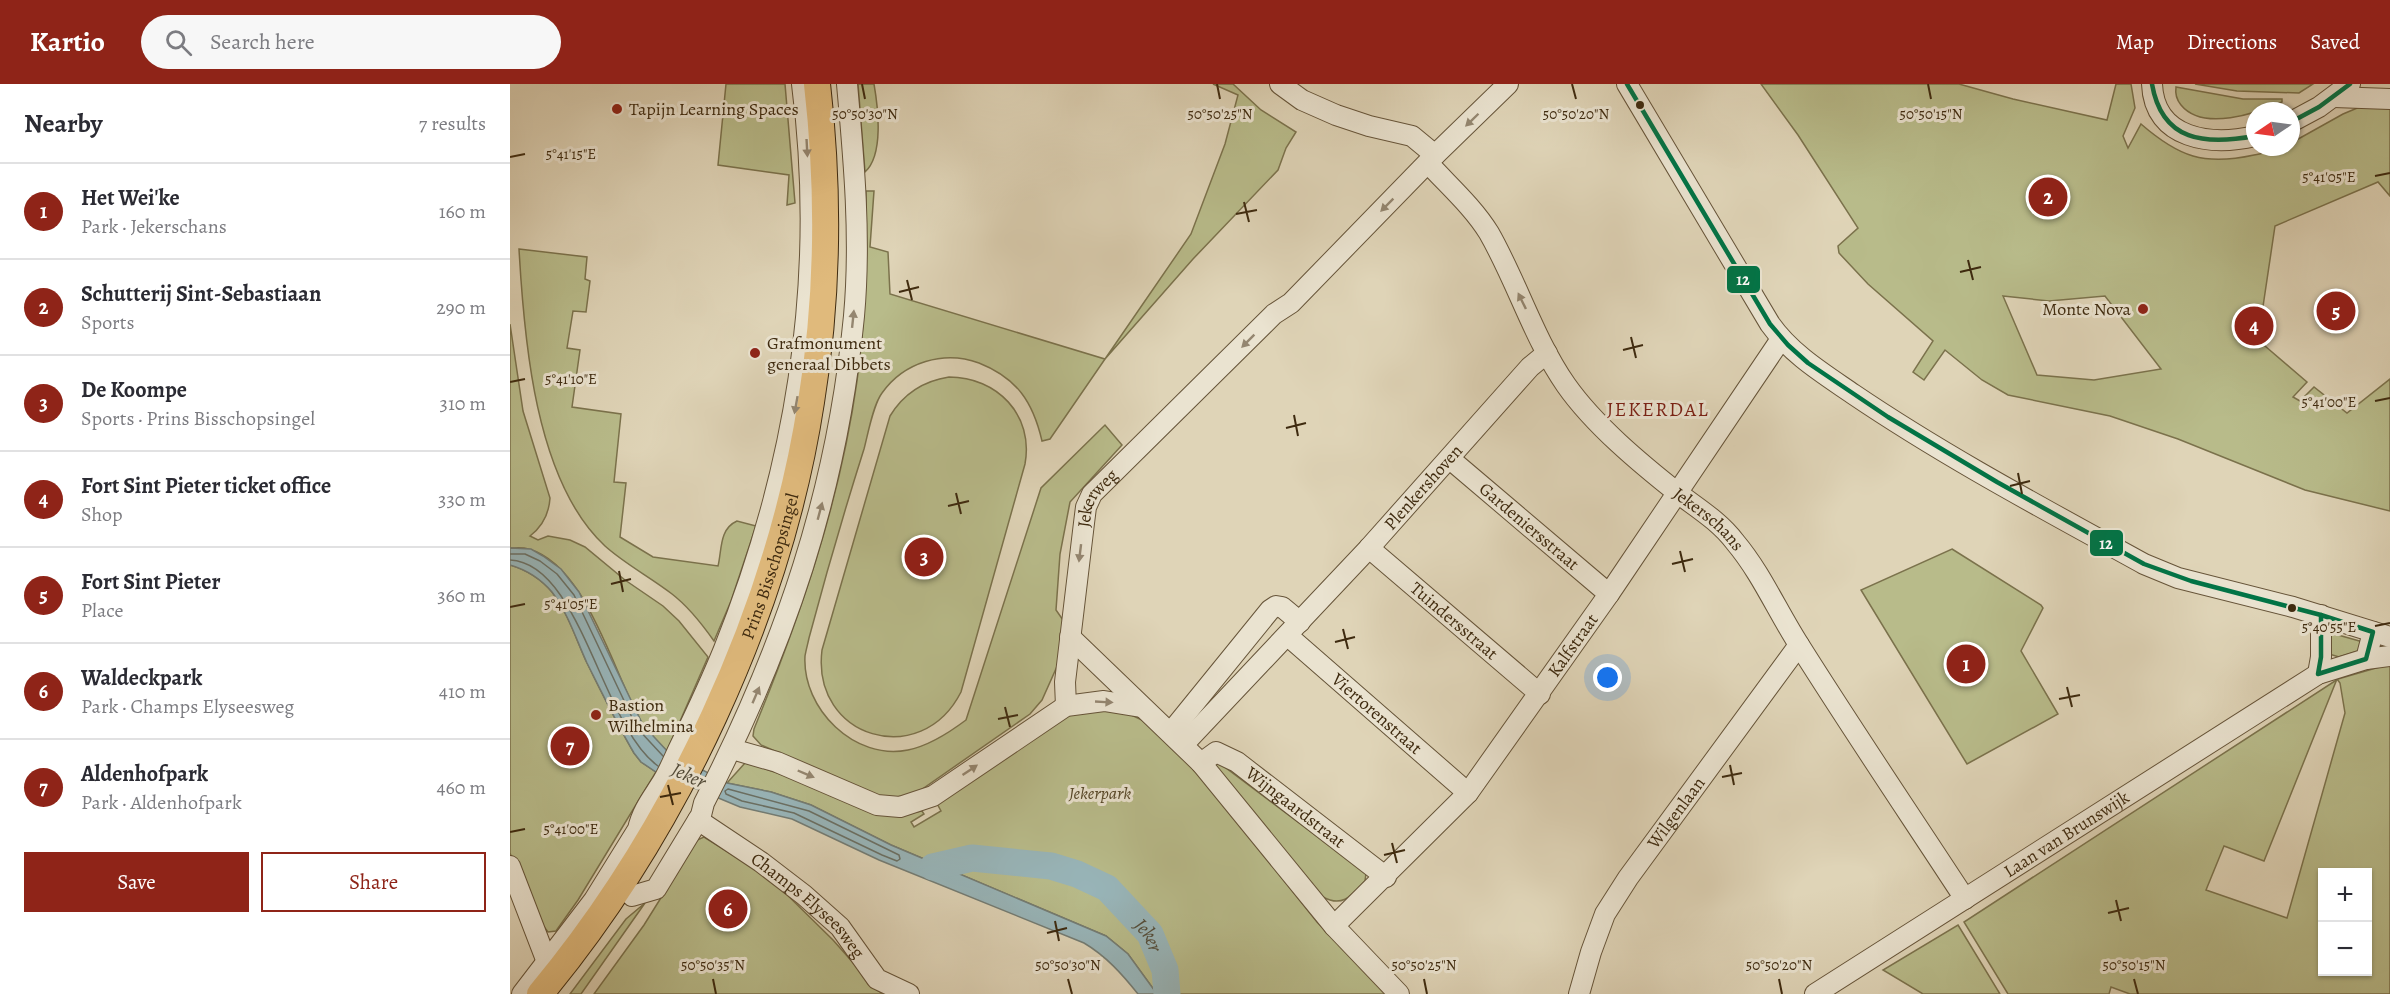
<!DOCTYPE html>
<html lang="en">
<head>
<meta charset="utf-8">
<style>
  body { margin:0; font-family:Alegreya,serif; background:#f7f7f7; color:#2b2b33 }
  .controls { position:absolute; right:18px; bottom:18px; display:grid; overflow:hidden; border-radius:0px; box-shadow:0 2px 4px #0004 }
  .controls button { width:54px; height:54px; display:grid; place-items:center; padding:0; border:0; border-bottom:2px solid #e1e1e2; background:#fff; color:#2b2b33; font:30px sans-serif }
  .compass { position:absolute; left:1736px; top:18px; width:54px; height:54px; border-radius:50%; background:#fff; box-shadow:0 2px 4px #0004; rotate:257deg }
  .you { position:absolute; left:1098px; top:594px; width:21px; height:21px; margin:-15px; border:4px solid #fff; border-radius:50%; background:#1a73e8; box-shadow:0 0 0 9px #1a73e833 }
  .badge { display:grid; place-items:center; width:39px; height:39px; border-radius:50%; background:#8f2418; color:#fff; font-size:20px; font-weight:700 }
  .pin { position:absolute; translate:-50% -50%; border:3px solid #fff; box-shadow:0 2px 6px #0006 }
  .list { margin:0; padding:0; list-style:none }
  h2 { display:flex; justify-content:space-between; align-items:center; height:78px; margin:0; padding:0 24px; font-size:26px }
  h2 small { font-size:20px; font-weight:400; color:#7c7c81 }
  .list li { display:grid; grid-template-columns:39px 1fr auto; gap:18px; align-items:center; box-sizing:border-box; height:96px; padding:0 24px; border-top:2px solid #e1e1e2 }
  .list b { display:block; font-size:22px; white-space:nowrap }
  .list p { margin:0; font-size:20px; white-space:nowrap; color:#7c7c81 }
  .list em { font-size:20px; font-style:normal; color:#7c7c81 }
  .actions { display:flex; gap:12px; padding:18px 24px }
  .actions a { flex:1; padding:14px 0; border:2px solid #8f2418; border-radius:0px; text-align:center; font-size:21px; color:#8f2418 }
  .actions .main { background:#8f2418; color:#fff }
  .icon { flex:none; width:33px; height:33px; fill:none; stroke:currentColor; stroke-width:2; stroke-linecap:round; stroke-linejoin:round }
  .map { position:relative; flex:none; width:1880px; height:910px; overflow:hidden }
  header { display:flex; align-items:center; gap:36px; box-sizing:border-box; height:84px; padding:0 30px; background:#8f2418; color:#fff }
  header strong { font-size:28px }
  nav { display:flex; gap:33px; margin-inline-start:auto; font-size:21px }
  .search { width:420px; height:54px; background:#f7f7f7; display:flex; align-items:center; gap:15px; box-sizing:border-box; padding:0 21px; border-radius:33px; color:#7c7c81; font-size:22px }
  main { display:flex }
  aside { flex:1; background:#fff }
  .map>svg:first-child { display:block }
  .green { fill:#b8bb8a; stroke:#7b724c; stroke-width:1.5; fill-rule:evenodd }
  .water { fill:#98b5b9; stroke:#747d75; stroke-width:1.5 }
  .lines { fill:none; stroke-linecap:round; stroke-linejoin:round }
  .shore { stroke:#6b7064; stroke-width:1.5 }
  .river { stroke:#98b5b9; stroke-width:27 }
  .minor-casing { stroke:#665439; stroke-width:22 }
  .major-casing { stroke:#3e2a0f; stroke-width:28 }
  .minor { stroke:#eae3d0; stroke-width:20 }
  .major { stroke:#e0ba7c; stroke-width:26 }
  .bus-1-casing { stroke:#eae3d0; stroke-width:9 }
  .bus-1 { stroke:#007446; stroke-width:4.5 }
  .oneway { fill:#948670 }
  .ticks { fill:none; stroke:#3e2a0f; stroke-width:2 }
  .bus-dot { fill:#3e2a0f; stroke:#eae3d0; stroke-width:2 }
  .poi-dot { fill:#8f2418; stroke:#eae3d0; stroke-width:2 }
  .labels { text-anchor:middle; stroke-width:6; stroke-linejoin:round; paint-order:stroke }
  .poi-label { font-size:18px; fill:#3e2a0f; stroke:#eae3d0; text-anchor:start }
  .street-label { font-size:18px; fill:#3e2a0f; stroke:#eae3d0 }
  .park-label { font-size:18px; font-style:italic; fill:#564728; stroke:#eae3d0 }
  .neighbourhood-label { font-size:20px; letter-spacing:1.5px; fill:#7a1f14; stroke:#eae3d0 }
  .water-label { font-size:20px; font-style:italic; fill:#544d3a; stroke:#eae3d0 }
  .ticks-label { font-size:15px; text-anchor:middle; fill:#3e2a0f; stroke:#eae3d0; stroke-width:6; stroke-linejoin:round; paint-order:stroke }
  .line-badge { stroke:#eae3d0; stroke-width:2 }
  .badge-label { font-size:16px; text-anchor:middle; font-weight:bold; fill:#fff }
</style>
</head>
<body>
<header>
<strong>Kartio</strong>
<div class="search"><svg class="icon" aria-label="search" viewBox="0 0 24 24"><circle cx="10" cy="10" r="6"/><path d="M15 15l6 6"/></svg>Search here</div>
<nav><a>Map</a><a>Directions</a><a>Saved</a></nav>
</header>
<main>
<aside>
<h2>Nearby<small>7 results</small></h2>
<ul class="list">
<li><span class="badge">1</span><div><b>Het Wei'ke</b><p>Park · Jekerschans</p></div><em>160 m</em></li>
<li><span class="badge">2</span><div><b>Schutterij Sint-Sebastiaan</b><p>Sports</p></div><em>290 m</em></li>
<li><span class="badge">3</span><div><b>De Koompe</b><p>Sports · Prins Bisschopsingel</p></div><em>310 m</em></li>
<li><span class="badge">4</span><div><b>Fort Sint Pieter ticket office</b><p>Shop</p></div><em>330 m</em></li>
<li><span class="badge">5</span><div><b>Fort Sint Pieter</b><p>Place</p></div><em>360 m</em></li>
<li><span class="badge">6</span><div><b>Waldeckpark</b><p>Park · Champs Elyseesweg</p></div><em>410 m</em></li>
<li><span class="badge">7</span><div><b>Aldenhofpark</b><p>Park · Aldenhofpark</p></div><em>460 m</em></li>
</ul>
<div class="actions"><a class="main">Save</a><a>Share</a></div>
</aside>
<div class="map">
<svg width="1880" height="910" viewBox="0 0 1880 910">
  <rect width="100%" height="100%" fill="#dfd4b7"/>
  <filter id="stains"><feTurbulence type="fractalNoise" baseFrequency=".00333" numOctaves="4"/><feColorMatrix values="0 0 0 0 .2 0 0 0 0 .09 0 0 0 0 .02 0 0 0 .5 -.17"/></filter>
  <radialGradient id="worn" r=".72"><stop offset=".6" stop-color="#630" stop-opacity="0"/><stop offset="1" stop-color="#630" stop-opacity=".3"/></radialGradient>
  <g class="green">
    <polygon points="216,0 275,0 285,119 277,121 279,91 208,81"/>
    <path d="M348 0H364C368 23 374 71 355 88Z"/>
    <path d="M703 0H723L751 26 786 48 776 64 768 86 683 175 595 275 540 355 532 357C523 318 507 294 469 279 434 266 394 278 372 309 363 321 358 350 354 365 334 428 316 490 299 554 298 559 296 566 295 572 292 625 345 677 398 666 418 662 440 648 456 636L531 404 595 341 612 361 560 418 550 470 546 526 553 536 549 578 532 616 520 630 408 708 384 716 370 713 251 661 243 652 244 645C290 533 330 419 347 297 356 234 356 171 356 107H364L360 163 378 168 380 210 595 275 681 150 715 60 728 11Z"/>
    <path d="M1251 0H1449L1503 15 1597 36 1606 0H1621L1625 24 1613 52 1618 64 1631 40C1669 73 1694 82 1744 71 1757 69 1768 63 1781 63V59L1833 30 1852 22 1880 23V112L1868 98 1765 142 1748 256 1797 298 1783 313 1790 317 1804 303 1837 329 1880 295V427L1795 406 1668 355 1600 332 1498 311 1472 296 1435 266 1414 296 1403 288 1423 257 1358 200 1329 169 1328 162 1348 144 1288 51ZM1493 212 1539 217 1595 212 1651 285 1584 296 1527 291Z"/>
    <polygon points="1685,0 1803,0 1789,9 1727,7"/>
    <path d="M1666 3 1733 15H1772V18C1747 29 1693 48 1671 21 1666 15 1665 10 1666 3Z"/>
    <path d="M9 165 77 173 75 195 80 197 76 228 63 227 57 264 70 266 62 323 111 330 104 398 116 399 110 453 143 473 208 482C212 466 209 445 227 437L246 442 221 517 204 557C192 540 179 523 162 510 140 493 115 480 95 462 25 397 14 255 9 165Z"/>
    <path d="M0 240 13 327 40 414C39 430 33 442 20 452L28 456 38 452 60 456 75 463 115 496 153 522 169 537 198 573 157 667C149 658 138 649 132 639 104 592 77 480 18 465 13 463 6 464 0 464Z"/>
    <path d="M439 293C487 293 524 331 515 380L451 608C411 687 301 654 312 566L380 332C394 309 413 297 439 293Z"/>
    <polygon points="1442,465 1531,521 1533,524 1511,567 1548,630 1457,680 1351,506"/>
    <path d="M0 481C17 486 30 494 42 508 58 529 66 555 77 579 92 609 107 640 124 669L131 678 146 688 68 816 46 847 38 848 22 827 0 769Z"/>
    <polygon points="1821,549 1853,558 1848,567 1829,573 1819,570"/>
    <path d="M1880 580V910H1620L1601 903 1599 910H1498L1454 838 1828 595ZM1827 595 1830 599 1835 629 1777 834 1696 806 1714 762 1754 777ZM1812 788H1858V888H1812Z"/>
    <polygon points="579,624 615,628 632,636 669,669 697,700 807,838 878,910 647,910 618,870 596,852 381,761 301,721 261,708 217,699 235,679 238,679 389,731 412,727 414,730 401,738 404,743 431,727 425,716 534,640"/>
    <path d="M704 675 856 789 855 797C842 811 833 824 813 813L701 678Z"/>
    <polygon points="194,753 260,794 323,856 353,890 358,900 373,910 84,910 134,841 187,756"/>
    <polygon points="135,819 71,910 60,910 116,835"/>
    <polygon points="1448,841 1490,910 1413,910 1373,886"/>
  </g>
  <path class="water" d="M0 464 21 465 33 472 51 485 69 508 133 641 157 667 217 699 261 708 301 721 381 761 596 852 618 870 647 910H628C612 890 596 872 574 859L369 776 282 735 230 723 146 688 131 678 124 669C107 640 92 609 77 579 66 555 58 529 42 508 30 494 17 486 0 481Z"/>
  <g class="lines">
    <g class="shore">
      <polyline points="0,470 15,470 30,477 47,490 64,511 127,644 153,672"/>
      <path d="M0 476C71 479 92 643 148 682"/>
      <polygon points="218,705 299,727 389,771 390,775 387,777 372,771 284,729 232,717 216,710 215,707"/>
    </g>
    <path class="river" id="s1" d="M423 783 462 774 541 782 567 790 597 804 640 850 655 886 657 910"/>
    <g class="minor-casing">
      <g id="minor">
        <polyline points="770,0 792,16 826,31 859,42 902,52 925,71"/>
        <path d="M1117 0 1260 240C1281 270 1314 290 1343 310 1436 373 1536 426 1634 480L1668 494 1783 523 1880 553"/>
        <path d="M1642 0C1644 56 1702 62 1745 52"/>
        <polyline points="1824,13 1880,15"/>
        <polyline points="1781,38 1809,23 1840,0"/>
        <path id="s2" d="M918 79C939 102 963 123 979 149 1007 198 1024 255 1056 301 1084 341 1131 380 1169 410 1189 425 1210 438 1225 458 1252 490 1268 529 1291 564 1344 648 1400 731 1455 815"/>
        <path id="s3" d="M940 375 1099 510"/>
        <path id="s4" d="M859 464 1030 610"/>
        <path id="s5" d="M778 552 958 709"/>
        <polyline points="560,553 691,679 824,842 889,910"/>
        <polyline points="1856,575 1880,572"/>
        <polyline points="1808,590 1811,573 1811,531"/>
        <path id="s6" d="M556 622 555 598 574 439 576 423 582 410 764 230 781 219 925 71 998 0"/>
        <polyline points="661,648 760,526 766,522 772,523 790,538"/>
        <path id="s7" d="M674 660 859 464 1020 283 1037 269"/>
        <polyline points="222,665 267,678 367,721 390,723 423,712 556,622 594,617 631,623"/>
        <path id="s8" d="M691 679 706 668 727 678 876 793"/>
        <path id="s9" d="M188 736 251 778 294 811 330 843 367 895 399 910"/>
        <polyline points="0,782 37,878"/>
        <path d="M122 812 146 805 191 731 194 719C275 561 327 409 344 232 351 155 344 77 337 0"/>
        <path id="s10" d="M824 842 958 709 1099 510 1271 255"/>
        <path d="M12 910 84 816 128 745C132 726 144 712 153 697 160 685 165 672 171 660 186 629 201 597 214 565 286 385 317 194 292 0"/>
        <path id="s11" d="M1069 910 1081 868 1095 830 1118 794 1289 561"/>
        <path id="s12" d="M1305 910 1808 590 1856 575 1863 548"/>
      </g>
    </g>
    <g class="major-casing">
      <g id="major">
        <path id="s13" d="M30 910C165 748 269 527 301 318 318 214 319 105 307 0"/>
      </g>
    </g>
    <use href="#minor" class="minor"/>
    <use href="#major" class="major"/>
    <g class="bus-1-casing">
      <g id="bus-1">
        <polyline points="1117,0 1260,240 1278,261 1298,279 1378,333 1487,398 1634,480 1681,497 1811,531"/>
        <path d="M1642 0C1652 58 1695 61 1745 52"/>
        <polyline points="1781,38 1809,23 1840,0"/>
        <polygon points="1811,531 1863,548 1856,575 1808,590 1811,573"/>
      </g>
    </g>
    <use href="#bus-1" class="bus-1"/>
  </g>
  <defs><path id="oneway-solid" d="M-6-.8H1V-3.2L6.5 0L1 3.2V.8H-6Z" transform="scale(1.5)"/></defs>
  <g class="oneway">
    <use href="#oneway-solid" transform="translate(962 36) rotate(136)"/>
    <use href="#oneway-solid" transform="translate(297 64) rotate(87)"/>
    <use href="#oneway-solid" transform="translate(877 121) rotate(135)"/>
    <use href="#oneway-solid" transform="translate(1012 217) rotate(-116)"/>
    <use href="#oneway-solid" transform="translate(343 235) rotate(-84)"/>
    <use href="#oneway-solid" transform="translate(738 257) rotate(135)"/>
    <use href="#oneway-solid" transform="translate(286 321) rotate(100)"/>
    <use href="#oneway-solid" transform="translate(310 427) rotate(-75)"/>
    <use href="#oneway-solid" transform="translate(570 469) rotate(97)"/>
    <use href="#oneway-solid" transform="translate(246 611) rotate(-67)"/>
    <use href="#oneway-solid" transform="translate(594 618) rotate(3)"/>
    <use href="#oneway-solid" transform="translate(460 686) rotate(-34)"/>
    <use href="#oneway-solid" transform="translate(296 690) rotate(23)"/>
  </g>
  <path class="ticks" d="M352 0 355 15M707 0 710 15M1062 0 1066 15M1418 0 1421 15M0 73 15 70M1865 92 1880 89M734 118 739 138M726 130 747 126M1458 176 1463 196M1450 188 1471 183M397 196 402 216M389 208 409 203M1121 253 1126 274M1113 266 1133 261M0 298 15 295M1865 317 1880 314M784 331 788 352M776 344 796 339M1508 389 1512 410M1500 402 1520 397M446 409 451 430M438 422 459 417M1170 467 1175 488M1162 480 1183 475M109 487 113 508M101 500 121 495M0 523 15 520M1865 542 1880 539M833 545 838 565M825 558 845 553M1557 603 1562 623M1549 615 1570 611M495 623 500 643M488 635 508 631M1220 681 1224 701M1212 693 1232 689M158 701 163 721M150 713 171 709M0 748 15 745M882 759 887 779M874 771 895 766M1606 816 1611 837M1598 829 1619 824M545 837 549 857M537 849 557 844M203 895 206 910M558 895 562 910M914 895 917 910M1269 895 1272 910M1624 895 1628 910"/>
  <g class="bus-dot">
    <circle cx="1130" cy="21" r="5"/>
    <circle cx="1782" cy="524" r="5"/>
  </g>
  <g class="poi-dot">
    <circle cx="107" cy="25" r="6"/>
    <circle cx="1633" cy="225" r="6"/>
    <circle cx="245" cy="269" r="6"/>
    <circle cx="86" cy="631" r="6"/>
  </g>
  <g class="labels">
    <g class="poi-label">
      <text x="119" y="31">Tapijn Learning Spaces</text>
      <text x="1621" y="231" text-anchor="end">Monte Nova</text>
      <text x="257" y="265">Grafmonument<tspan x="257" dy="21">generaal Dibbets</tspan></text>
      <text x="98" y="627">Bastion<tspan x="98" dy="21">Wilhelmina</tspan></text>
    </g>
    <g class="street-label">
      <text dy="6" stroke="none"><textPath href="#s7" startOffset="351">Plenkershoven</textPath></text>
      <text dy="6" stroke="none"><textPath href="#s6" startOffset="213">Jekerweg</textPath></text>
      <text dy="6" stroke="none"><textPath href="#s2" startOffset="460">Jekerschans</textPath></text>
      <text dy="6" stroke="none"><textPath href="#s3" startOffset="104">Gardeniersstraat</textPath></text>
      <text dy="6" stroke="none"><textPath href="#s13" startOffset="489">Prins Bisschopsingel</textPath></text>
      <text dy="6" stroke="none"><textPath href="#s4" startOffset="112">Tuindersstraat</textPath></text>
      <text dy="6" stroke="none"><textPath href="#s10" startOffset="370">Kalfstraat</textPath></text>
      <text dy="6" stroke="none"><textPath href="#s5" startOffset="118">Viertorenstraat</textPath></text>
      <text dy="6" stroke="none"><textPath href="#s8" startOffset="116">Wijngaardstraat</textPath></text>
      <text dy="6" stroke="none"><textPath href="#s11" startOffset="208">Wilgenlaan</textPath></text>
      <text dy="6" stroke="none"><textPath href="#s12" startOffset="298">Laan van Brunswijk</textPath></text>
      <text dy="6" stroke="none"><textPath href="#s9" startOffset="140">Champs Elyseesweg</textPath></text>
    </g>
    <g class="park-label">
      <text x="590" y="715">Jekerpark</text>
    </g>
    <g class="neighbourhood-label">
      <text x="1148" y="332">JEKERDAL</text>
    </g>
    <g class="water-label">
      <text transform="translate(179 691) rotate(25)" y="7">Jeker</text>
      <text dy="7" stroke="none"><textPath href="#s1" startOffset="243">Jeker</textPath></text>
    </g>
  </g>
  <g class="ticks-label">
    <text x="355" y="35">50°50'30"N</text>
    <text x="710" y="35">50°50'25"N</text>
    <text x="1066" y="35">50°50'20"N</text>
    <text x="1421" y="35">50°50'15"N</text>
    <text x="61" y="75">5°41'15"E</text>
    <text x="1819" y="98">5°41'05"E</text>
    <text x="61" y="300">5°41'10"E</text>
    <text x="1819" y="323">5°41'00"E</text>
    <text x="61" y="525">5°41'05"E</text>
    <text x="1819" y="548">5°40'55"E</text>
    <text x="61" y="750">5°41'00"E</text>
    <text x="203" y="886">50°50'35"N</text>
    <text x="558" y="886">50°50'30"N</text>
    <text x="914" y="886">50°50'25"N</text>
    <text x="1269" y="886">50°50'20"N</text>
    <text x="1624" y="886">50°50'15"N</text>
  </g>
  <g class="line-badge">
    <rect x="1216" y="181" width="35" height="29" rx="6" fill="#007446"/>
    <rect x="1579" y="445" width="35" height="28" rx="6" fill="#007446"/>
  </g>
  <g class="badge-label">
    <text x="1233" y="201">12</text>
    <text x="1596" y="465">12</text>
  </g>
  <rect width="100%" height="100%" filter="url(#stains)"/>
  <rect width="100%" height="100%" fill="url(#worn)"/>
</svg>
<div class="controls">
<button>+</button>
<button>−</button>
</div>
<svg class="compass" viewBox="-18 -18 36 36"><path d="M0-13l5 13h-10z" fill="#e53935"/><path d="M0 13l5-13h-10z" fill="#7c7c81"/></svg>
<div class="you"></div>
<div class="pin badge" style="left:1456px;top:580px">1</div>
<div class="pin badge" style="left:1538px;top:113px">2</div>
<div class="pin badge" style="left:414px;top:473px">3</div>
<div class="pin badge" style="left:1744px;top:242px">4</div>
<div class="pin badge" style="left:1826px;top:227px">5</div>
<div class="pin badge" style="left:218px;top:825px">6</div>
<div class="pin badge" style="left:60px;top:662px">7</div>
</div>
</main>
</body>
</html>
